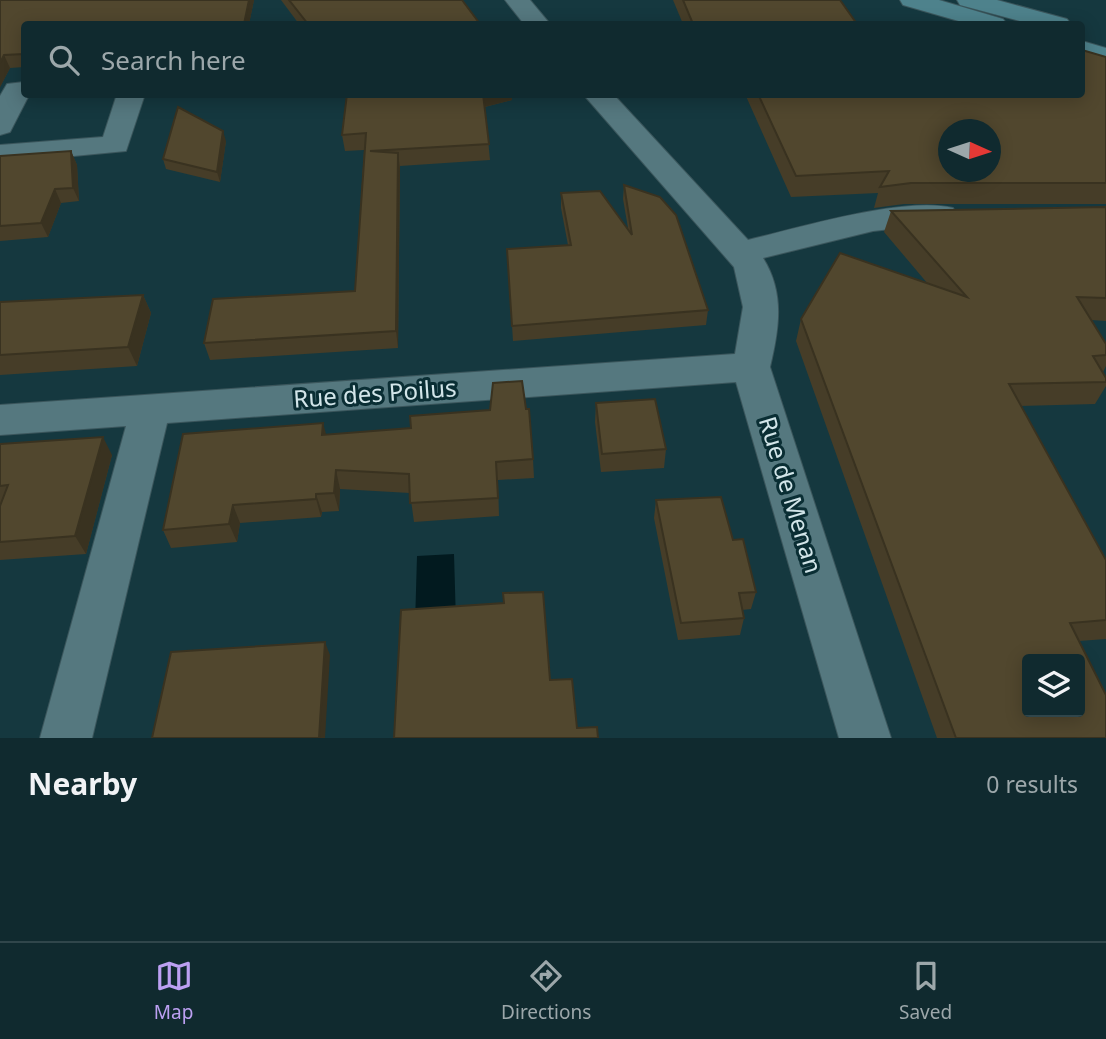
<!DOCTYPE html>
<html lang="en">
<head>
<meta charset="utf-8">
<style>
  body { margin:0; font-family:"Noto Sans",sans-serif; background:#1e363b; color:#f1f3f6 }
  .controls { position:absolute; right:21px; bottom:21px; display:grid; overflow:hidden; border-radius:7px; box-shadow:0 4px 18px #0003 }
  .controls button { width:63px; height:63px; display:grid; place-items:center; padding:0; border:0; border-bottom:2px solid #30464b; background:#102a2f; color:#f1f3f6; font:35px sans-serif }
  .compass { position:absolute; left:938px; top:119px; width:63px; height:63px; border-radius:50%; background:#102a2f; box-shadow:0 4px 18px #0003; rotate:93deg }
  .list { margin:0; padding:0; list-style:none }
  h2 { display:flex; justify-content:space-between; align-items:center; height:91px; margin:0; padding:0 28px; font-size:30px }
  h2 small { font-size:23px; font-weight:400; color:#9ca7aa }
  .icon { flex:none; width:38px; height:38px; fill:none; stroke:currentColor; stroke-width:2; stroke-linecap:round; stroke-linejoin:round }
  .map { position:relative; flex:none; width:1106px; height:738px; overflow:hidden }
  .search { position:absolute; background:#102a2f; box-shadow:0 4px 18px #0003; left:21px; right:21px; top:21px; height:77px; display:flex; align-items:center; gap:18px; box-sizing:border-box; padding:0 24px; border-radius:7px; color:#9ca7aa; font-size:26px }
  .sheet { height:203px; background:#102a2f }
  nav { display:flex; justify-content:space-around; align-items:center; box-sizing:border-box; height:98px; border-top:2px solid #30464b; background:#102a2f; font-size:19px; color:#9ca7aa }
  nav a { display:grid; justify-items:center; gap:4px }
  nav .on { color:#bca0f2 }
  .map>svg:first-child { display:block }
  .water { fill:#021a1f }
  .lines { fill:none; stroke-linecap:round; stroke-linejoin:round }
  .street-casing { stroke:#3b565c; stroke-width:2 }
  .secondary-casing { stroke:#3b565c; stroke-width:2 }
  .street { fill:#55787f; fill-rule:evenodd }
  .secondary { fill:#4e828c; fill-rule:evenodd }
  .wall { fill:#463d28 }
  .shaded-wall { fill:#393220 }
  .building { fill:#51472e; stroke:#393220; stroke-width:2; fill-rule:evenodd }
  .labels { text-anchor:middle; stroke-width:6; stroke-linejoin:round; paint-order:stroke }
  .street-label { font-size:24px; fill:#d2e5e9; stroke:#0a2e34 }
</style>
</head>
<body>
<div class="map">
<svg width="1106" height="738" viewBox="0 0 1106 738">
  <rect width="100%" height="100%" fill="#15383f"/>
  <polygon class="water" points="454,554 456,623 415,625 417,556"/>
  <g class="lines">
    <g class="street-casing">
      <g id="street">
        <polygon points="505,0 530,0 550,24 524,24"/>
        <polygon points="24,82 24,94 35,94 28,97 10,132 0,135 0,96 7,84"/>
        <polygon points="117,94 145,94 126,151 0,163 0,145 103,137"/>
        <path d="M583 94H613L748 240C799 228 904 196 953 208L957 215 953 222 873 231 763 258C785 293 779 329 770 367L891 738H839L736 382 167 423 92 738H40L126 426 0 435V405L735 354 743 307 734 267Z"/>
      </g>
    </g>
    <g class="secondary-casing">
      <g id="secondary">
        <polygon points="900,0 939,0 1003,19 1007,24 969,24 903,5"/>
        <polygon points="957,0 997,0 1067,19 1071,24 1031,24 960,5"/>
        <polygon points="1082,41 1106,48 1106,64 1082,57"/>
      </g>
    </g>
    <use href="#street" class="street"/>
    <use href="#secondary" class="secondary"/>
  </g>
  <g class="wall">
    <polygon points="0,0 254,0 249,24 24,24 24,67 10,68 0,87"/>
    <polygon points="281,0 462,0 480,24 299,24"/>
    <polygon points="673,0 840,0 857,24 683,24"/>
    <polygon points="1106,57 1106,204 904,204 874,208 878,193 791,197 745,94 1082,94"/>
    <polygon points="347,94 512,94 512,100 485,107 490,160 400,166 398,348 210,360 204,343 355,291 364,150 345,151 342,135"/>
    <polygon points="226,141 220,182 166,169 163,159"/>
    <polygon points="71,151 77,165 79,201 61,203 48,237 0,241 0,156"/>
    <polygon points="624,185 708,310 706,325 513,341 507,249 568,245 561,208 561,193 628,228 623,199"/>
    <polygon points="1106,207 1106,321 1091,320 1106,344 1106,366 1103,372 1106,378 1106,386 1095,404 1020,406 1106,560 1106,639 1079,641 1106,738 937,738 796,341 801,319 928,284 884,232 891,211"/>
    <polygon points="143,295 151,313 137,366 0,375 0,302"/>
    <polygon points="596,403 666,449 664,468 601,472 595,422"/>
    <polygon points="326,434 533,459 534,478 498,480 499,516 414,522 410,493 340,489 339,511 322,512 321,517 240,523 237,542 171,548 163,530"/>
    <polygon points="0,444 112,455 86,554 0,560"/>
    <polygon points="656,500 733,540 756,592 751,609 742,610 744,618 740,635 678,640 654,518"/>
  </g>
  <g class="shaded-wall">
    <polygon points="249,0 254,0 249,24 244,24"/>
    <polygon points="4,55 10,68 0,87 0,63"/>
    <polygon points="483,94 512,94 512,100 484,107"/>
    <polygon points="223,131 226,141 220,182 217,172"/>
    <polygon points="71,151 77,165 79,201 73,188"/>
    <polygon points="398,153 400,169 398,348 396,331"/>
    <polygon points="55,189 61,203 48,237 41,223"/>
    <polygon points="143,295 151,313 137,366 128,347"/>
    <polygon points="323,423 328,441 322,435"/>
    <polygon points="103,437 112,455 86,554 75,536"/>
    <polygon points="336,470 340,489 339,511 334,493"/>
    <polygon points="316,494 322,512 321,517 316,499"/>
    <polygon points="233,505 240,523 237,542 229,524"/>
    <polygon points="325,642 330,655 325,738 319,738"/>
  </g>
  <g class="building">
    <polygon points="0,0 249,0 244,24 24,24 24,54 4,55 0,63"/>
    <polygon points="289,0 462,0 480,24 308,24"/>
    <polygon points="683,0 840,0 857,24 693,24"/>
    <path d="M1082 50 1106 57V183H911L880 187 889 171 796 176 758 94H1082ZM948 130H990V172H948Z"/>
    <polygon points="347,94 483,94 489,144 370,151 398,153 396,331 204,343 213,299 355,291 366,133 342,135"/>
    <polygon points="178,107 223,131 217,172 163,159"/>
    <polygon points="71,151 73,188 55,189 41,223 0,226 0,156"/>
    <polygon points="624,185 660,197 676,215 708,310 512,326 507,249 571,245 561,193 600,191 632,235"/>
    <path d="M1106 207V298L1077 297 1106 344V355L1093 356 1106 378V382L1009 384 1106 560V620L1070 623 1106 695V738H956L801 319 840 253 967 297 891 211ZM1027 659H1080V712H1027Z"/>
    <polygon points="143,295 128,347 0,355 0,302"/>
    <polygon points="522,381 526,409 529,409 533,459 496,462 498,498 410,503 409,474 336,470 334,493 316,494 316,499 233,505 229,524 163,530 183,434 323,423 322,435 411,428 410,416 490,410 493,383"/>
    <polygon points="655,399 666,449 602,454 596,403"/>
    <polygon points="103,437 75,536 0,542 0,506 8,485 0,486 0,444"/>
    <polygon points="721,497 733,540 743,539 756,592 739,593 744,618 681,623 656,500"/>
    <polygon points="543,592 550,680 572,679 577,728 597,727 598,738 394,738 401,610 504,603 503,593"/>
    <polygon points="325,642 319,738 152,738 171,652"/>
  </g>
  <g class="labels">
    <g class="street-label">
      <text transform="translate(375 394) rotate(-4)" y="8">Rue des Poilus</text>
      <text transform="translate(790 495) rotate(73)" y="8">Rue de Menan</text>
    </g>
  </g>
</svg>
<div class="controls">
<button><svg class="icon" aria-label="layers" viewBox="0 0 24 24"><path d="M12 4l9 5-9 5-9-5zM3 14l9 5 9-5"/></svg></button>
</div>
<svg class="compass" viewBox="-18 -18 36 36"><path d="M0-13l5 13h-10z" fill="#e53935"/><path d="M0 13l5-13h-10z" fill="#9ca7aa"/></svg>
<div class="search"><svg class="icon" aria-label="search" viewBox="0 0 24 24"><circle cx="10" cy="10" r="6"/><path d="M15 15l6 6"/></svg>Search here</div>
</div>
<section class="sheet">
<h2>Nearby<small>0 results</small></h2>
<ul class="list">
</ul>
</section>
<nav>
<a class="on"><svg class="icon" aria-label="map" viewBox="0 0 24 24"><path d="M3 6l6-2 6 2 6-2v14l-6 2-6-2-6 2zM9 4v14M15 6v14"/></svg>Map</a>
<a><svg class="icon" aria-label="directions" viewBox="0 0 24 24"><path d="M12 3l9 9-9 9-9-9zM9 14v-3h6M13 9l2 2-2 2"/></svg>Directions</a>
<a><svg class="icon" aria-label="saved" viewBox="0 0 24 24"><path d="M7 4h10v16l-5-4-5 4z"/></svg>Saved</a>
</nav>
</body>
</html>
